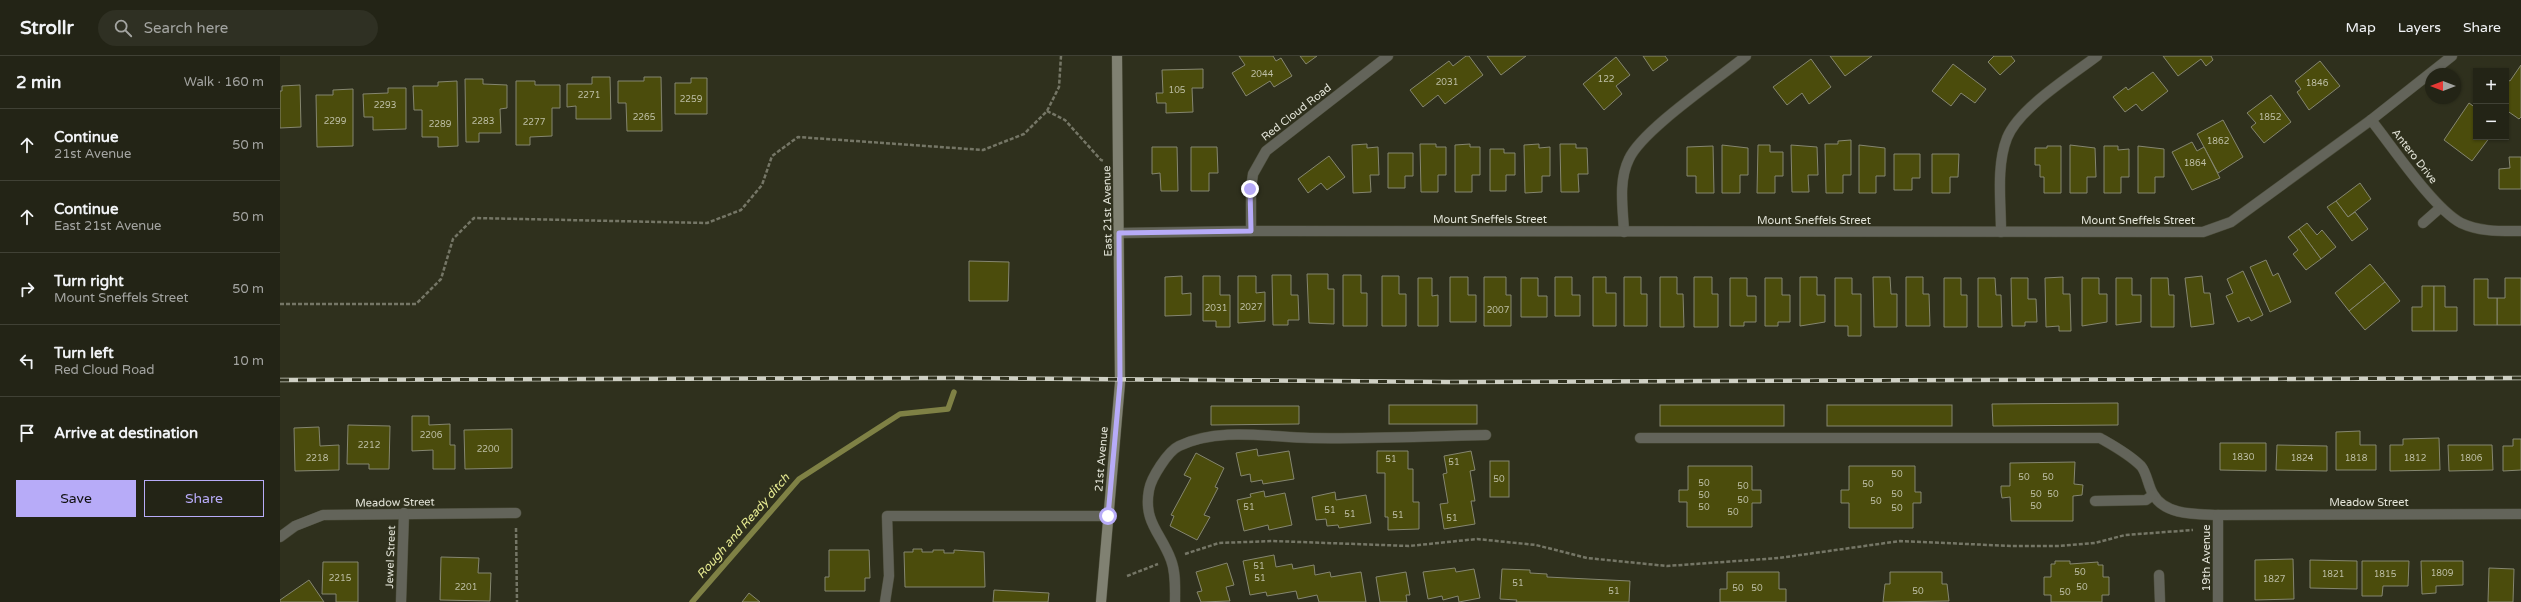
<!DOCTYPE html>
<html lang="en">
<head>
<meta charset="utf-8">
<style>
  body { margin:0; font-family:"Varela Round",sans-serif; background:#2f3023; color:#f1f3f6 }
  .controls { position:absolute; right:12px; top:12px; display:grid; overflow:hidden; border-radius:0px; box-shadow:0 1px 3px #0004 }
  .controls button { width:36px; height:36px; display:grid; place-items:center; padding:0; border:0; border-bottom:1px solid #404135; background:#232416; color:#f1f3f6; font:20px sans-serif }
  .compass { position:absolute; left:2145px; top:12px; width:36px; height:36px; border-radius:50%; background:#232416; box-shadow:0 1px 3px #0004; rotate:270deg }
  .stop { position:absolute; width:12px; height:12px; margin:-9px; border:3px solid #b7abf8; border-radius:50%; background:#fff }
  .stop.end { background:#b7abf8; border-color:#fff; box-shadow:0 1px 4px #0008 }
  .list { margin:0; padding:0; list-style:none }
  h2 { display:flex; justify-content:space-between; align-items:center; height:52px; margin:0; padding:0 16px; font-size:17px }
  h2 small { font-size:13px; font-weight:400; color:#a3a4a1 }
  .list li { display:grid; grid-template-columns:26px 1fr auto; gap:12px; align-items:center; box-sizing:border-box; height:72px; padding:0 16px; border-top:1px solid #404135 }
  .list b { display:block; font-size:15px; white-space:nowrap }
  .list p { margin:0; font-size:13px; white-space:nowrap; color:#a3a4a1 }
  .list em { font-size:13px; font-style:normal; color:#a3a4a1 }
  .actions { display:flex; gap:8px; padding:12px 16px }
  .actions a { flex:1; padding:9px 0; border:1px solid #b7abf8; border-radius:0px; text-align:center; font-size:14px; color:#b7abf8 }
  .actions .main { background:#b7abf8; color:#111 }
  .icon { flex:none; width:22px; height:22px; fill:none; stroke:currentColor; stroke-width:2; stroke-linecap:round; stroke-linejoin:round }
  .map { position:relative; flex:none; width:2241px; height:546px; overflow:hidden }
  header { display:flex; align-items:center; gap:24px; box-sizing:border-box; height:56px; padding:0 20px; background:#232416; border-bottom:1px solid #404135 }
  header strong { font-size:19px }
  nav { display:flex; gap:22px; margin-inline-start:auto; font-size:14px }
  .search { width:280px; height:36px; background:#2f3023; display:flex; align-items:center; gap:10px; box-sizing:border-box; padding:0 14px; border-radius:22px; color:#a3a4a1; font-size:15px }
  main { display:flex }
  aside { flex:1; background:#232416 }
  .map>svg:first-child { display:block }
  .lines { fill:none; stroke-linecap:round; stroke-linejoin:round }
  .stream { stroke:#7f8145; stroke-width:5.5 }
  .building { fill:#4b4c0c; stroke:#858670 }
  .lane-casing { stroke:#4c4d3b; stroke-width:11 }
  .street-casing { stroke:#4c4d3b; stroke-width:11 }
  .secondary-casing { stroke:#4c4d3b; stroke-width:11 }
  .path { stroke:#757666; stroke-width:2.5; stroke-dasharray:4 2; stroke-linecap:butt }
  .lane { stroke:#63645a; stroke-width:10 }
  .street { stroke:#63645a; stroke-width:10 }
  .secondary { stroke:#808172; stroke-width:10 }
  .rail-casing { stroke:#cfd0c4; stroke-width:4.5 }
  .rail { stroke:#2f301d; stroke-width:3; stroke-dasharray:9; stroke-linecap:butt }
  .route { stroke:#b7abf8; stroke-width:5 }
  .labels { text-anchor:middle; stroke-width:4; stroke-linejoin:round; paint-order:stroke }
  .number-label { font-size:9px; fill:#bdbea5 }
  .street-label { font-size:11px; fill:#e3e4d8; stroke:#2f301d }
  .water-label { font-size:12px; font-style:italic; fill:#e6ea91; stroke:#2f301d }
</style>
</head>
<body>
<header>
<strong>Strollr</strong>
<div class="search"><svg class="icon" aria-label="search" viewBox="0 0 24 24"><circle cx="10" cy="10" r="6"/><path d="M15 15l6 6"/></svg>Search here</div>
<nav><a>Map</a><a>Layers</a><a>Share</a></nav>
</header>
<main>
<aside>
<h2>2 min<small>Walk · 160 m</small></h2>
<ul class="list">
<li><svg class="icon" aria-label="ahead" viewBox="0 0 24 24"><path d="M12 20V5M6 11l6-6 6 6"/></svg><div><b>Continue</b><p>21st Avenue</p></div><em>50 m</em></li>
<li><svg class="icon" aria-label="ahead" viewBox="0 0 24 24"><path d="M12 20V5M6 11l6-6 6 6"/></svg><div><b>Continue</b><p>East 21st Avenue</p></div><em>50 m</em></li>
<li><svg class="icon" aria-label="right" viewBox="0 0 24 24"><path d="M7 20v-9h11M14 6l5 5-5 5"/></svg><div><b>Turn right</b><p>Mount Sneffels Street</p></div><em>50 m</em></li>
<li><svg class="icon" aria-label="left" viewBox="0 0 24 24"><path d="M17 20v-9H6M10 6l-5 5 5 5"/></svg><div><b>Turn left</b><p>Red Cloud Road</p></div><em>10 m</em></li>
<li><svg class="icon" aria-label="arrive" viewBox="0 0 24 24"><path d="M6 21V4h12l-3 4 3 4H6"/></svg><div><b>Arrive at destination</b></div></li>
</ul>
<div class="actions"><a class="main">Save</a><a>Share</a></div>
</aside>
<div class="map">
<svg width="2241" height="546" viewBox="0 0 2241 546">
  <rect width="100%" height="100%" fill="#2f301d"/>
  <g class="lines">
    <polyline class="stream" points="412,546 519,423 620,358 668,353 674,336"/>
  </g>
  <g class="building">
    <polygon points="959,0 993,0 996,5 1001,2 1012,20 994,31 990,25 966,40 952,17 965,9"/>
    <polygon points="1020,0 1037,0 1026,8"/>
    <polygon points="1186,0 1189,0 1203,19 1165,48 1158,39 1143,51 1130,34 1169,5 1173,10"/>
    <polygon points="1207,0 1246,0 1221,19"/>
    <polygon points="1363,0 1385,0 1388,4 1373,15"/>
    <polygon points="1550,0 1592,0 1565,20"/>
    <polygon points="1714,0 1731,0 1735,5 1720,19 1708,6"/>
    <polygon points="1883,0 1931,0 1933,4 1926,10 1921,3 1898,20"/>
    <polygon points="1336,1 1350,19 1336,30 1342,38 1324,54 1303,28"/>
    <polygon points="1531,3 1551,31 1529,48 1522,37 1507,49 1493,31"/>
    <polygon points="2040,5 2060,30 2029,54 2017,36 2021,33 2015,25"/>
    <polygon points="1673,8 1706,33 1695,47 1681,37 1671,50 1652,35"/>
    <polygon points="2241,9 2241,61 2239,63 2226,54 2226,23 2230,25"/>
    <polygon points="923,13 923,32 912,32 913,56 886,57 886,47 877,47 876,37 883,37 882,14"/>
    <polygon points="1873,16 1888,35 1862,55 1856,48 1845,56 1833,41 1846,31 1848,34"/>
    <polygon points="312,21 330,21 331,63 296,63 296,50 287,51 287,28 312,28"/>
    <polygon points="364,21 381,21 382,75 347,75 346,47 338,47 338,25 364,25"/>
    <polygon points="411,22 427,22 427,58 395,58 395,27 411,27"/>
    <polygon points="185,23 203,23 203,28 227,29 227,52 220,53 221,77 199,77 199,86 186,86"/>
    <polygon points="177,25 178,90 158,91 158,81 142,81 142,54 134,54 133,30 158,30 158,26"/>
    <polygon points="236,25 255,25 255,29 280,29 280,52 272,52 272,80 250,81 250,89 236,89"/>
    <polygon points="20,29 21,71 0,72 0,35 2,35 2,30"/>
    <polygon points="108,32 126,32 126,73 93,74 93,61 84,61 83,38 108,37"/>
    <polygon points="73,33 73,90 37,91 36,39 53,39 53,34"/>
    <polygon points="1991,39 2011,66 1984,87 1971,71 1976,67 1967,57"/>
    <polygon points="2189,47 2196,52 2196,81 2210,81 2192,105 2164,84"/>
    <polygon points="1943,64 1963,101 1938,117 1917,78"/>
    <polygon points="1571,84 1571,119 1563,119 1563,137 1546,137 1545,88 1558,88 1558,85"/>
    <polygon points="1912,86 1917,95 1924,91 1940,122 1912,134 1892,96"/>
    <polygon points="1087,88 1087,92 1098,91 1099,119 1090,119 1091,136 1073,137 1072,89"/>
    <polygon points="1140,88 1156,88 1156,91 1166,91 1166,119 1158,119 1158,136 1141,136"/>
    <polygon points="1190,88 1190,91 1200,91 1200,119 1192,119 1192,136 1175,136 1175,89"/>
    <polygon points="1259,88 1259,92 1270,91 1270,120 1262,120 1262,136 1245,137 1244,89"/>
    <polygon points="1280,88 1296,88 1296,92 1307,92 1308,118 1298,118 1299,136 1281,136"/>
    <polygon points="1442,89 1468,92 1468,119 1460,119 1460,137 1442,137"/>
    <polygon points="1478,89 1490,89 1490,96 1503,96 1503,120 1495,120 1495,137 1477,137"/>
    <polygon points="1511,89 1537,91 1538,119 1528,119 1529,136 1512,136"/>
    <polygon points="1579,89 1605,92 1605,120 1596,120 1596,137 1579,137"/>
    <polygon points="1790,89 1815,92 1816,121 1807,121 1807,137 1790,137"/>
    <polygon points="1433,90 1434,137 1416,137 1416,120 1407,120 1407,91"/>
    <polygon points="1767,90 1781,90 1781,137 1764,137 1764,121 1760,121 1760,109 1755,109 1755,92 1767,92"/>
    <polygon points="1824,90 1838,90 1838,94 1849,93 1849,121 1841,121 1841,137 1824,137"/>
    <polygon points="1858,90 1884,93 1884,121 1875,121 1875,137 1858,137"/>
    <polygon points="872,91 897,91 898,135 881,135 880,117 872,118"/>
    <polygon points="911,91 937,91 938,117 929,117 929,135 911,135"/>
    <polygon points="1210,93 1224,93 1224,97 1235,97 1235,119 1226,119 1226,135 1210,135"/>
    <polygon points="1108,97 1133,97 1133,120 1125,120 1125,132 1108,132"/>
    <polygon points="1614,98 1640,98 1640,122 1632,122 1632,134 1614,134"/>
    <polygon points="1652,98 1679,98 1678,121 1670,121 1670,137 1652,137"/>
    <polygon points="1049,100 1065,121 1047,134 1041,127 1028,137 1018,123"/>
    <polygon points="2229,101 2241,101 2241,133 2219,133 2219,113 2230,112"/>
    <polygon points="2080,127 2091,143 2068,161 2056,145"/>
    <polygon points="2056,145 2068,161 2075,156 2088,173 2072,185 2047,151"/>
    <polygon points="2027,167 2037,179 2042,174 2056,191 2041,203 2019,173"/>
    <polygon points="2019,173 2041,203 2026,214 2013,198 2018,194 2008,181"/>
    <polygon points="1986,204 1993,220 1998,217 2011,246 1990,256 1970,211"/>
    <polygon points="689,205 729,206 728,245 689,245"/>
    <polygon points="2090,208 2105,226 2069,255 2055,237"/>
    <polygon points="1963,215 1983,259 1971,265 1969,261 1958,266 1946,240 1953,237 1947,223"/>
    <polygon points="1027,218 1048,218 1048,233 1054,233 1054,268 1029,267"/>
    <polygon points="992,219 1011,219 1011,239 1018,239 1019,264 1008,264 1008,269 993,269"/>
    <polygon points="1063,219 1081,219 1081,237 1087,237 1087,270 1063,270"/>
    <polygon points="902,220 902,238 911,237 911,259 885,260 885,221"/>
    <polygon points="923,220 940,220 940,239 950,239 950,271 936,271 936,265 923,265"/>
    <polygon points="958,220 976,220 976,237 985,236 985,265 958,267"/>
    <polygon points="1102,220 1119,220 1119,238 1126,238 1126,270 1102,270"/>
    <polygon points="1922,220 1924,237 1930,237 1934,268 1911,271 1905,222"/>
    <polygon points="1170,221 1188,221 1188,239 1196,239 1196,266 1170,266"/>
    <polygon points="1204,221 1226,221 1226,239 1231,239 1231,270 1204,270"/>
    <polygon points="1275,221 1292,221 1292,239 1300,239 1300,260 1275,260"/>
    <polygon points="1313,221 1326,221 1326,237 1336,237 1336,270 1313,270"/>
    <polygon points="1344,221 1361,221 1361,238 1367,238 1367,270 1344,270"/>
    <polygon points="1380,221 1397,221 1397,238 1403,238 1404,271 1380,271"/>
    <polygon points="1414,221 1432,221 1432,238 1438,238 1438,271 1414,271"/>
    <polygon points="1520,221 1537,221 1537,239 1545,239 1545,266 1520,270"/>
    <polygon points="1593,221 1610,221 1611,238 1617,238 1617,271 1594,271"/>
    <polygon points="1626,221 1643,221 1643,238 1649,238 1650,270 1626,270"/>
    <polygon points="1783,221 1783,238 1790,238 1791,275 1779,275 1779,270 1766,271 1765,222"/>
    <polygon points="1138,222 1152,222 1152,240 1158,239 1158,270 1138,270"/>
    <polygon points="1241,222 1258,222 1258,240 1267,240 1267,261 1241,261"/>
    <polygon points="1450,222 1467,222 1467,240 1476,240 1476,266 1464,266 1464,270 1450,270"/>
    <polygon points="1485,222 1502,222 1502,239 1510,239 1510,266 1498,266 1498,270 1485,270"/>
    <polygon points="1555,222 1572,222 1572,238 1581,238 1581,280 1568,280 1568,270 1555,270"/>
    <polygon points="1664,222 1681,222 1681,239 1687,239 1687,271 1664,271"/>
    <polygon points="1698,222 1715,222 1716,239 1721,239 1722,271 1698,271"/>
    <polygon points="1731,222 1748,222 1748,243 1756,243 1757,266 1745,266 1745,270 1732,270"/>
    <polygon points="1802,222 1819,222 1819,238 1827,238 1827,266 1802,270"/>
    <polygon points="1836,222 1852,222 1852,239 1861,239 1861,266 1836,269"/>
    <polygon points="1871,222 1888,222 1889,239 1894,239 1894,271 1871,271"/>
    <polygon points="2225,222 2241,222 2241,269 2217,269 2217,242 2225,242"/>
    <polygon points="2194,223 2208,223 2208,242 2217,242 2217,269 2194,269"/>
    <polygon points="2105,226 2120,245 2085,274 2069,255"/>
    <polygon points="2142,230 2154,230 2154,275 2132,275 2132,251 2142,251"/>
    <polygon points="2154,230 2165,230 2165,251 2177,251 2177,275 2154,275"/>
    <polygon points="1838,347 1838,369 1713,370 1712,348"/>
    <rect x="1109" y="349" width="88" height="19"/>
    <rect x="1380" y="349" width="124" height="21"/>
    <rect x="1547" y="349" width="125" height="21"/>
    <polygon points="931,350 1019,350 1019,368 931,369"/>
    <polygon points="132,360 149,360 149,369 170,368 170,389 175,389 175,413 153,413 153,394 132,395"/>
    <polygon points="68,369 110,370 109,413 89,413 89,408 67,408"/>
    <polygon points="39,371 40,390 59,389 59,414 15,415 14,372"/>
    <polygon points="232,373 232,412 185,413 184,374"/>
    <polygon points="2080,375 2080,389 2096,389 2096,414 2056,414 2056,376"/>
    <polygon points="2159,382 2160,414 2110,415 2110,389 2123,389 2123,383"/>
    <polygon points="2233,383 2241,383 2241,414 2223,415 2223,390 2233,390"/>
    <polygon points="1940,387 1986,387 1986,415 1940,414"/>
    <polygon points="1997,389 2047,390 2047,415 1996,414"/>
    <polygon points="2168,389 2212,389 2213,414 2169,415"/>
    <polygon points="977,393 978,400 1009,395 1014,423 983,428 982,424 971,426 970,418 961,420 956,397"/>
    <polygon points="1097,395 1128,395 1128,413 1133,413 1133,446 1139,446 1139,473 1108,474 1108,461 1105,461 1105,417 1097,417"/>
    <polygon points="1191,395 1195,414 1190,415 1195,445 1191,445 1195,468 1164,473 1160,448 1168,447 1163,418 1167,417 1164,400"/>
    <polygon points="916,397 944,412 935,431 938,432 924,459 930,461 917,484 890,470 894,460 891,459 911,422 904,419"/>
    <rect x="1210" y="405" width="19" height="36"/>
    <polygon points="1795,406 1794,428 1803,429 1802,439 1793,440 1793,465 1731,465 1730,441 1722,442 1721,436 1721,430 1730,430 1730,407"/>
    <polygon points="1408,410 1472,410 1472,434 1481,434 1481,447 1472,447 1472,471 1407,471 1407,446 1399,446 1399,434 1408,434"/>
    <polygon points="1569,410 1635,410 1635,436 1641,436 1641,447 1633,447 1633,472 1569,472 1569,447 1561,447 1561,434 1569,434"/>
    <polygon points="984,435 985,441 1005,437 1012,469 989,474 988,469 964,475 957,444 971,441 970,438"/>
    <polygon points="1055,436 1056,444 1086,439 1091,467 1059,472 1058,469 1047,470 1046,463 1036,464 1032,441"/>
    <polygon points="633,493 642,493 642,496 653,496 653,494 664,494 664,497 674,497 674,494 704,496 705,531 625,531 624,496 633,496"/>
    <polygon points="549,494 589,494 590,522 585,522 585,535 545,535 545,521 549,521"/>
    <polygon points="994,499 996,511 1012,508 1013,513 1034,509 1035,519 1050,516 1051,521 1081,516 1086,546 1039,546 1037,539 1018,543 1016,535 987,540 986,536 970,539 963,505"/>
    <polygon points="161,501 199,502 198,517 211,517 210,545 160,544"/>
    <polygon points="2013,503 2014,543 1975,544 1975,504"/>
    <polygon points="2030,504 2077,505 2077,533 2030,532"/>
    <polygon points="1775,505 1790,505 1790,508 1818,506 1818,509 1823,509 1823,521 1829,521 1829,539 1822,539 1822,546 1771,546 1771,539 1764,539 1764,521 1771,521 1771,508 1775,508"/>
    <polygon points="2082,505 2129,505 2128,530 2103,530 2102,540 2082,540"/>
    <polygon points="2141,505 2183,505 2183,529 2156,530 2156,537 2142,538"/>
    <polygon points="43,506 78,506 78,546 56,546 56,538 42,538"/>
    <polygon points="947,507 954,529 946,531 950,545 921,546 917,536 922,535 916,516"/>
    <polygon points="1175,512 1176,516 1194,513 1200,542 1179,546 1178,540 1163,544 1162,540 1148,543 1143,516"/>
    <polygon points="2209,512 2234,513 2233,546 2208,546"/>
    <polygon points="1222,513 1250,514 1250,517 1267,518 1267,521 1350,525 1349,546 1236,546 1237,544 1220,543"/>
    <polygon points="1126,516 1130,539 1126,539 1127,546 1100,546 1096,521"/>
    <polygon points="1447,516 1499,516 1499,533 1506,533 1506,546 1440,546 1440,533 1447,533"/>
    <polygon points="1610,516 1662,516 1662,528 1667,528 1669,545 1603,546 1605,528 1610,528"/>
    <polygon points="29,524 44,546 0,546 0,544"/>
    <polygon points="714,534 769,537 768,546 713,546"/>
    <polygon points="469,537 480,546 462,546"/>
  </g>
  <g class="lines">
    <g class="lane-casing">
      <g id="lane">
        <path d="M1360 382H1820C1834 390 1849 398 1861 410 1867 417 1868 430 1873 438 1885 460 1917 458 1938 459"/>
        <polyline points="1815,445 1866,444 1873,439"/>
        <polyline points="1879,519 1880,546"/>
        <polyline points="605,546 609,520 607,460 828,460"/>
        <path d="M895 546C895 532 896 517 891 504 881 477 863 466 869 434 871 422 888 395 899 390 939 371 987 381 1030 382 1089 383 1148 380 1206 379"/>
      </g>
    </g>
    <g class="street-casing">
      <g id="street">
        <path d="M2091 64C2112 90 2153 152 2181 167 2200 176 2221 175 2241 175"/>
        <polyline points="2143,167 2160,152"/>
        <polyline points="971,175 971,133 973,118 986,95 1108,0"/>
        <path d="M1344 176C1343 153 1338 125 1349 103 1362 74 1438 23 1466 0"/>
        <path d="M1721 176C1721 146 1716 110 1727 82 1739 52 1791 20 1817 0"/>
        <polyline points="839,177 971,175 1923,176 1951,166 2091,64 2172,0"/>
        <polyline points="0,481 15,470 43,459 236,457"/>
        <polyline points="121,546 124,457"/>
        <polyline points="1938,546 1938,459 2241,458"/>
      </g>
    </g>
    <g class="secondary-casing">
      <polyline id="secondary" points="821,546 840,327 837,0"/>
    </g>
    <g class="path">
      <polyline points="767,55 785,64 821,104 824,105"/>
      <polyline points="0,248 136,248 161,223 173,183 194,162 427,167 461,154 482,129 492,100 518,81 703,94 744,78 767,55 779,31 781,0"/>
      <polyline points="236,472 237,546"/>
      <polyline points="905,498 939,487 993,485 1129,490 1197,483 1256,489 1307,502 1387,510 1499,502 1620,485 1732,490 1779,490 1815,487 1845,479 1913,474"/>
      <polyline points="847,520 878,508"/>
    </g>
    <use href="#lane" class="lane"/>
    <use href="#street" class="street"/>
    <use href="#secondary" class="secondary"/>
    <g class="rail-casing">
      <polyline id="rail" points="0,324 675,322 1170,326 2241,322"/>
    </g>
    <use href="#rail" class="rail"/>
  </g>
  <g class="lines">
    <polyline class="route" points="828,460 840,327 839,177 971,175 970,133"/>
  </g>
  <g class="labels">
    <g class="number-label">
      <text x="982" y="21">2044</text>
      <text x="1326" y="26">122</text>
      <text x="1167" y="29">2031</text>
      <text x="2037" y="30">1846</text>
      <text x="897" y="37">105</text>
      <text x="309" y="42">2271</text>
      <text x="411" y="46">2259</text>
      <text x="105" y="52">2293</text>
      <text x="364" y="64">2265</text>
      <text x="1990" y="64">1852</text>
      <text x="55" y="68">2299</text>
      <text x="203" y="68">2283</text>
      <text x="254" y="69">2277</text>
      <text x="160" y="71">2289</text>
      <text x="1938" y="88">1862</text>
      <text x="1915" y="110">1864</text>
      <text x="971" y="254">2027</text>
      <text x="936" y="255">2031</text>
      <text x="1218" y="257">2007</text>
      <text x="151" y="382">2206</text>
      <text x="89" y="392">2212</text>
      <text x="208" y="396">2200</text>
      <text x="1963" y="404">1830</text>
      <text x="37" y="405">2218</text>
      <text x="2022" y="405">1824</text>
      <text x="2076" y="405">1818</text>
      <text x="2135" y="405">1812</text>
      <text x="2191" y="405">1806</text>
      <text x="1111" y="406">51</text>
      <text x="1174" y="409">51</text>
      <text x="1617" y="421">50</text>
      <text x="1744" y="424">50</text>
      <text x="1768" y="424">50</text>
      <text x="1219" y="426">50</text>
      <text x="1424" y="430">50</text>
      <text x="1588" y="431">50</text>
      <text x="1463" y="433">50</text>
      <text x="1617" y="441">50</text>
      <text x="1756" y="441">50</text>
      <text x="1773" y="441">50</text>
      <text x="1424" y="442">50</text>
      <text x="1463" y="447">50</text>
      <text x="1596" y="448">50</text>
      <text x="1756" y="453">50</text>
      <text x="969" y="454">51</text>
      <text x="1424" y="454">50</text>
      <text x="1617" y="455">50</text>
      <text x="1050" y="457">51</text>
      <text x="1453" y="459">50</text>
      <text x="1070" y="461">51</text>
      <text x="1118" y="462">51</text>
      <text x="1172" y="465">51</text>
      <text x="979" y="513">51</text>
      <text x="1800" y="519">50</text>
      <text x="2162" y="520">1809</text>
      <text x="2053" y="521">1821</text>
      <text x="2105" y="521">1815</text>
      <text x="60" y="525">2215</text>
      <text x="980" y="525">51</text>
      <text x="1994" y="526">1827</text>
      <text x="1238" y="530">51</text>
      <text x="186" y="534">2201</text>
      <text x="1802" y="534">50</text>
      <text x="1458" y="535">50</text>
      <text x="1477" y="535">50</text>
      <text x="1334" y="538">51</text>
      <text x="1638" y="538">50</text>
      <text x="1785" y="539">50</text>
    </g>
    <g class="street-label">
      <text transform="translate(1016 56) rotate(-38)" y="4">Red Cloud Road</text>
      <text transform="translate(2135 100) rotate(52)" y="4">Antero Drive</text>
      <text transform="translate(827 155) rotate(-91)" y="4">East 21st Avenue</text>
      <text x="1210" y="167">Mount Sneffels Street</text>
      <text x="1534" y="168">Mount Sneffels Street</text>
      <text x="1858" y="168">Mount Sneffels Street</text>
      <text transform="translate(821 403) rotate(-85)" y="4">21st Avenue</text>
      <text transform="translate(115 446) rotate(-1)" y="4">Meadow Street</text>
      <text x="2089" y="450">Meadow Street</text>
      <text transform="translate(110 501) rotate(-88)" y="4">Jewel Street</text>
      <text transform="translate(1926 502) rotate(-90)" y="4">19th Avenue</text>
    </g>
    <g class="water-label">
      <text transform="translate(463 470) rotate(-49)" y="4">Rough and Ready ditch</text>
    </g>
  </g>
</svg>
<div class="controls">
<button>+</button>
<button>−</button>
</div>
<svg class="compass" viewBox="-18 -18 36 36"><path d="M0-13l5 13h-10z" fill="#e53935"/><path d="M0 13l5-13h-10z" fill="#a3a4a1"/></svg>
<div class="stop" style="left:828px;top:460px"></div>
<div class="stop end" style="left:970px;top:133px"></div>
</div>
</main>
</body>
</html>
